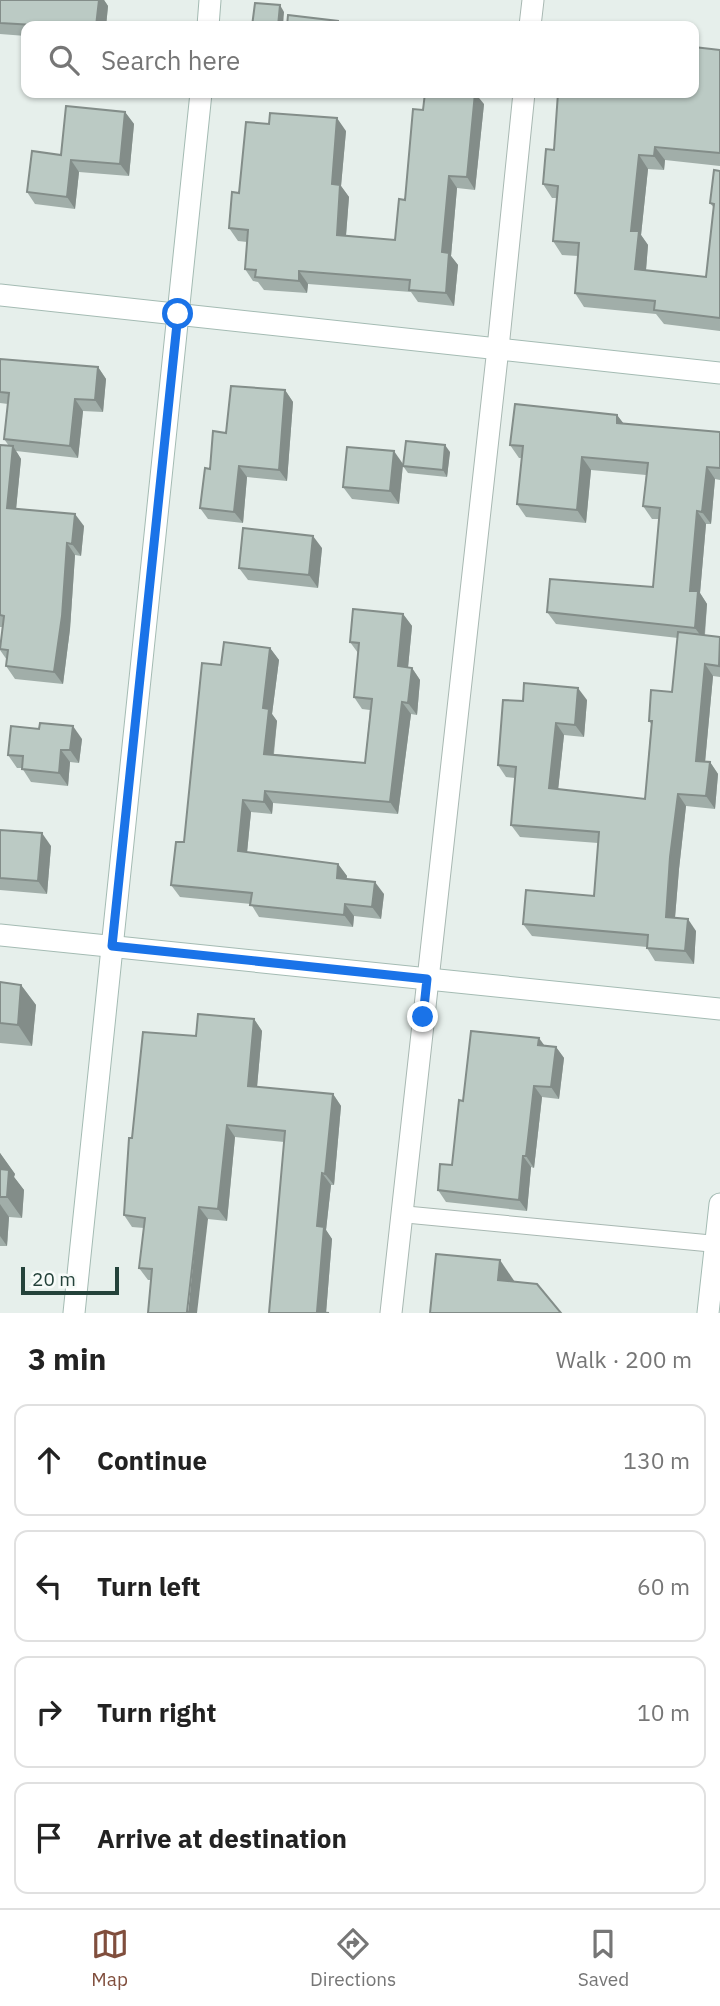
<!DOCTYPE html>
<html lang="en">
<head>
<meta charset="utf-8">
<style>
  body { margin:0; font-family:"IBM Plex Sans",sans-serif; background:#f2f2f2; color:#222 }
  .scale { position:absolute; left:21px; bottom:18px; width:98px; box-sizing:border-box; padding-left:7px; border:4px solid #24423a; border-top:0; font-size:19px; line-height:24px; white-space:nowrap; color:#24423a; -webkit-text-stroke:5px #f7fbf9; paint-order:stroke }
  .stop { position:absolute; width:21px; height:21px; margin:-16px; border:5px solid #1a73e8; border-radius:50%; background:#fff }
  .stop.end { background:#1a73e8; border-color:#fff; box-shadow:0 2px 7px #0008 }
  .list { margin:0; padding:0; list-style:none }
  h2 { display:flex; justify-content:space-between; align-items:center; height:91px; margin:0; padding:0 28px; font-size:30px }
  h2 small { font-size:23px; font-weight:400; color:#767676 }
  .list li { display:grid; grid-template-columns:46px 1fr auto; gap:21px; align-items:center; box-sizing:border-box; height:112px; margin:0 14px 14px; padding:0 14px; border:2px solid #e0e0e0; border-radius:14px }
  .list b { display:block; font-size:26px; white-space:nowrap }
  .list em { font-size:23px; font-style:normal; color:#767676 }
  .icon { flex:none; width:38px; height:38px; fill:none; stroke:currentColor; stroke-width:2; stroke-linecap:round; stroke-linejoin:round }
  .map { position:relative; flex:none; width:720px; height:1313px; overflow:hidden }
  .search { position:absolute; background:#fff; box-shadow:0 2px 5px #0004; left:21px; right:21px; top:21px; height:77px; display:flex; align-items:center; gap:18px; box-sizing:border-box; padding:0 24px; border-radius:14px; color:#767676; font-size:26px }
  .sheet { height:595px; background:#fff }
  nav { display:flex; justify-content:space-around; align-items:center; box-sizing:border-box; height:98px; border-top:2px solid #e0e0e0; background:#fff; font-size:19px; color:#767676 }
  nav a { display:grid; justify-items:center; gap:4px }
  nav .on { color:#804e3d }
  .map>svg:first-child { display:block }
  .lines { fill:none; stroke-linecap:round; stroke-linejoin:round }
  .lane-casing { stroke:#a8b8b2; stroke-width:18 }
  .street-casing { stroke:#a8b8b2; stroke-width:23 }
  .secondary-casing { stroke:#a4bbb3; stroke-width:23 }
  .lane { stroke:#fff; stroke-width:16 }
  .street { stroke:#fff; stroke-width:21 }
  .secondary { stroke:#fff; stroke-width:21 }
  .wall { fill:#a1aea9 }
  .shaded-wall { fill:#838d89 }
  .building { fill:#bbcac4; stroke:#838d89; stroke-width:2 }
  .route { stroke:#1a73e8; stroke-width:9 }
</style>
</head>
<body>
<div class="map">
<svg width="720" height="1313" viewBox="0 0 720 1313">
  <rect width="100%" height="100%" fill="#e6efeb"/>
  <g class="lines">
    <g class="lane-casing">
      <polyline id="lane" points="401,1214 716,1244"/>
    </g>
    <g class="street-casing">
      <g id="street">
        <polyline points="530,26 533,0"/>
        <polyline points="391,1313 498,348 524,93"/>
      </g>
    </g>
    <g class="secondary-casing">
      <g id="secondary">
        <polyline points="208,26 210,0"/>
        <polyline points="0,295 720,373"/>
        <polyline points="0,935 720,1009"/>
        <polyline points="74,1313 201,93"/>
        <polyline points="708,1313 720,1204"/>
      </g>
    </g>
    <use href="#lane" class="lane"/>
    <use href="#street" class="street"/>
    <use href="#secondary" class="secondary"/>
  </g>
  <g class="wall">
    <polygon points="0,0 104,0 108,6 106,26 26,26 26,36 0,34"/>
    <polygon points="720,50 720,166 665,160 664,170 648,169 641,235 648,245 646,270 706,277 714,208 710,203 720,171 720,331 664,324 656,314 584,307 575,293 578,256 562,255 553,241 557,198 552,198 543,184 554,150"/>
    <polygon points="484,104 475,190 457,188 451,256 458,265 454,306 418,302 411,292 308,284 307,293 264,290 258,282 253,281 245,269 247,242 238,241 229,228 239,193 346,131 341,186 349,197 346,236 395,240 405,200 423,110"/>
    <polygon points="125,112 134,124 129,176 79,172 75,209 35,204 27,192 61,155"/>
    <polygon points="0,359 98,367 106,379 103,412 83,411 78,458 16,451 21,459 16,509 84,526 81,556 75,555 70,629 63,684 15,679 6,666 7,660 0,650 3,627 0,627 0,445 9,446 4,439 8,404 0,403"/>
    <polygon points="285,390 293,402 287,481 247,477 243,523 208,519 200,508 210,469 226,433"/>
    <polygon points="617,415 624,424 720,432 720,480 715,479 711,524 706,524 700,593 707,604 705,635 720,637 720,677 713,676 705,762 710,762 718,774 715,809 686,806 679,869 675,918 696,931 694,964 655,961 647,948 647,947 532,936 523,924 594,896 598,843 520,837 511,825 515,778 506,777 498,765 523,701 587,700 584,737 564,735 558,789 645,799 651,724 649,721 672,692 678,638 556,624 547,612 653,587 659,519 652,519 643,506 646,475 591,470 586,523 526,517 517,504 522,458 519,458 510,445"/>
    <polygon points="450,452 447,477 408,473 403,466"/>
    <polygon points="403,464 399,504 352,499 343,487"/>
    <polygon points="322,548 318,588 248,580 239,568"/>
    <polygon points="403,614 412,626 408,667 412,668 420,680 417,715 411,714 398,814 273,803 272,814 251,812 247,852 338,864 347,876 346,879 384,894 381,919 354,916 353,927 259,917 251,904 180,897 171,885 184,842 221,665 270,648 279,660 272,714 277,721 274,754 365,763 370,710 362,709 354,697 358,653 350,642"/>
    <polygon points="82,739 79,763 70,762 68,786 31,782 22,768 17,768 8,755"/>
    <polygon points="0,830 51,846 47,894 0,890"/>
    <polygon points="0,982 21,985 36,1005 32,1046 0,1043"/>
    <polygon points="254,1019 262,1031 257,1087 333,1094 341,1106 334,1185 331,1185 326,1230 332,1239 326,1313 269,1313 284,1142 235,1137 227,1221 208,1219 151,1280 148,1280 139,1268 144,1228 132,1227 124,1215 132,1138 196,1036"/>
    <polygon points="544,1046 556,1047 564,1058 559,1099 542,1097 534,1168 531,1167 527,1211 446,1202 438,1190 452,1165 463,1101"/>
    <polygon points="0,1153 15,1174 14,1177 24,1190 22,1218 9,1217 7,1246 0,1246"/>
  </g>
  <g class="shaded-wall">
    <polygon points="99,0 104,0 108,6 106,26 96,26"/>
    <polygon points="280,5 284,12 283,26 278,26"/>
    <polygon points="475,93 484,104 475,190 467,177"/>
    <polygon points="125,112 134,124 129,176 120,164"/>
    <polygon points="337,118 346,131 341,186 349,197 345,247 337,235 332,184"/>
    <polygon points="655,147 665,160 664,170 654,156"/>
    <polygon points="639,155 648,169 641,235 648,245 645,282 635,269 631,231"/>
    <polygon points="71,160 79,172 75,209 67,197"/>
    <polygon points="449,176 457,188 451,256 458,265 454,306 446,293 442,252"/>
    <polygon points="299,271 308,284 307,293 299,281"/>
    <polygon points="98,367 106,379 103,412 95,400"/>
    <polygon points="285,390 293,402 287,481 279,470"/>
    <polygon points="75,399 83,411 78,458 70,446"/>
    <polygon points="617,415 626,427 617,423"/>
    <polygon points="445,445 450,452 447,477 443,470"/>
    <polygon points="13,446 21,459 15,520 7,508"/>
    <polygon points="394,451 403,464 399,504 390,491"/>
    <polygon points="582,457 591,470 586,523 577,510"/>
    <polygon points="239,466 247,477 243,523 234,512"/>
    <polygon points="707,467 715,479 711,524 702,512"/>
    <polygon points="697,511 706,524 700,593 707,604 704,640 695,628 690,591"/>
    <polygon points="75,514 84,526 81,556 72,544"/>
    <polygon points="313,536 322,548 318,588 309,575"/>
    <polygon points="67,543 75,555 70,629 63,684 54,672"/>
    <polygon points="403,614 412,626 407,678 398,666"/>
    <polygon points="270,648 279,660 272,714 277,721 272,766 264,754 263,708"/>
    <polygon points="705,664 713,676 704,773 696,761"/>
    <polygon points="412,668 420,680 417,715 408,703"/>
    <polygon points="578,688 587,700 584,737 575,725"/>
    <polygon points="402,702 411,714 398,814 390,802"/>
    <polygon points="556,723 564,735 557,800 549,788"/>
    <polygon points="73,726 82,739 79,763 70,750"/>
    <polygon points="61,750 70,762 68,786 59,773"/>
    <polygon points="710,762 718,774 715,809 706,796"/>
    <polygon points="265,791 273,803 272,814 264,802"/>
    <polygon points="678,794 686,806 679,869 674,929 666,917 670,857"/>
    <polygon points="243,800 251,812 246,863 238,851"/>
    <polygon points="42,833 51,846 47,894 38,881"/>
    <polygon points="338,864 347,876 345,890 337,878"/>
    <polygon points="375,882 384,894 381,919 372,907"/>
    <polygon points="345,904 354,916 353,927 344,915"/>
    <polygon points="688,919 696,931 694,964 685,951"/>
    <polygon points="21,985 36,1005 32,1046 18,1025"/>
    <polygon points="254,1019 262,1031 256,1098 248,1086"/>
    <polygon points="539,1038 547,1049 538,1045"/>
    <polygon points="556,1047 564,1058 559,1099 551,1087"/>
    <polygon points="534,1086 542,1097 534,1168 526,1156"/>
    <polygon points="333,1094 341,1106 334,1185 325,1174"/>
    <polygon points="227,1125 235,1137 227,1221 218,1209"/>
    <polygon points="0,1153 15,1174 14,1177 24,1190 22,1218 7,1197 0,1170"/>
    <polygon points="523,1156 531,1167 527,1211 519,1200"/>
    <polygon points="322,1173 331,1185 326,1230 332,1239 326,1313 317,1312 317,1226"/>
    <polygon points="0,1204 9,1217 7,1246 0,1236"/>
    <polygon points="199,1207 208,1219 197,1313 188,1313"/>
    <polygon points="500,1260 515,1282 498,1280"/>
  </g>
  <g class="building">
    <polygon points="0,0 99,0 96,26 34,26 34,25 0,23"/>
    <polygon points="255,3 280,5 278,26 252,26"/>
    <polygon points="288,15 338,21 338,26 287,26"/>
    <polygon points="694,47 720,50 720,153 655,147 654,156 639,155 631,231 639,231 635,269 706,277 714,204 710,203 714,170 720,171 720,318 654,310 655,301 575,293 579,243 553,241 558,186 543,184 546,149 554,150 558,93 694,93"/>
    <polygon points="425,93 475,93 467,177 449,176 442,252 449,253 446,293 409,290 410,280 299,271 299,281 255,277 256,270 245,269 248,230 229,228 232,192 239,193 246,122 269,124 270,113 337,118 332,184 340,185 337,235 395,240 399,199 405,200 413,109 423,110"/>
    <polygon points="66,106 125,112 120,164 71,160 67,197 27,192 32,151 61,155"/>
    <polygon points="0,359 98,367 95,400 75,399 70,446 4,439 9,393 0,392"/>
    <polygon points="231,386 285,390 279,470 239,466 234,512 200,508 205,468 210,469 213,431 226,433"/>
    <polygon points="515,404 617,415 617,423 720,432 720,468 707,467 702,512 697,511 690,591 698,591 695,628 547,612 550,579 653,587 660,508 643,506 648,463 582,457 577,510 517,504 523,446 510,445"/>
    <polygon points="406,441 445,445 443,470 403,466"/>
    <polygon points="0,445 13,446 7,508 75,514 72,544 67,543 62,616 54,672 6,666 8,650 0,649 4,616 0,615"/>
    <polygon points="347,447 394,451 390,491 343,487"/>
    <polygon points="243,528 313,536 309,575 239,568"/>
    <polygon points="353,609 403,614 398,666 412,668 408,703 402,702 390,802 265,791 264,802 243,800 238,851 338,864 337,878 375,882 372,907 345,904 344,915 250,905 252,893 171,885 176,842 184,842 202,663 221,665 224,642 270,648 263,708 269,709 264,754 365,763 372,699 354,697 359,643 350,642"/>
    <polygon points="678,632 720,637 719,666 705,664 696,761 710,762 706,796 678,794 670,857 666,917 688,919 685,951 647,948 648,935 523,924 526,890 594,896 599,832 511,825 516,767 498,765 503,700 523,701 524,683 578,688 575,725 556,723 549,788 645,799 652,721 649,721 651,690 672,692"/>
    <polygon points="40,723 73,726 70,750 61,750 59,773 22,769 23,756 8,755 11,726 39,729"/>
    <polygon points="0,830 42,833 38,881 0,878"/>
    <polygon points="0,982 21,985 18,1025 0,1023"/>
    <polygon points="198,1014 254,1019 248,1086 333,1094 325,1174 322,1173 317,1226 324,1227 317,1312 329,1313 269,1313 285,1131 227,1125 218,1209 199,1207 187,1312 194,1313 148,1313 152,1269 139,1268 145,1218 124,1215 129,1138 132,1138 143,1032 196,1036"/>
    <polygon points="471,1031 539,1038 538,1045 556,1047 551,1087 534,1086 526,1156 523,1156 519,1200 438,1190 440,1164 452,1165 459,1100 463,1101"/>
    <polygon points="0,1169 9,1170 7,1197 0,1197"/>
    <polygon points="436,1254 500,1260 498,1280 537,1284 561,1313 430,1313"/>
  </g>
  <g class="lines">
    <polyline class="route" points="178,314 112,946 427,979 423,1017"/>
  </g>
</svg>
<div class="scale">20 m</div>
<div class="stop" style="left:178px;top:314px"></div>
<div class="stop end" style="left:423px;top:1017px"></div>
<div class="search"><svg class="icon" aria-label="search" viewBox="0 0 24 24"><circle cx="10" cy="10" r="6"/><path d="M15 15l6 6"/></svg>Search here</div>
</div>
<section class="sheet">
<h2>3 min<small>Walk · 200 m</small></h2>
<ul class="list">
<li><svg class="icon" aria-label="ahead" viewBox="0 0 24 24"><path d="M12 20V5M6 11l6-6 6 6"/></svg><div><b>Continue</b></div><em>130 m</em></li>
<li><svg class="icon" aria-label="left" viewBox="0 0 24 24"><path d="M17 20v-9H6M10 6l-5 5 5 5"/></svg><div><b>Turn left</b></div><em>60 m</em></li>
<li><svg class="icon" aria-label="right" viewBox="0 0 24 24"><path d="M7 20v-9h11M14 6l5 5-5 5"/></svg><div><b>Turn right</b></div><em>10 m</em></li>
<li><svg class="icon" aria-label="arrive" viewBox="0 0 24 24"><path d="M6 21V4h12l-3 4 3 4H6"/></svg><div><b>Arrive at destination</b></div></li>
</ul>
</section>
<nav>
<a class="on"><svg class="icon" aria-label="map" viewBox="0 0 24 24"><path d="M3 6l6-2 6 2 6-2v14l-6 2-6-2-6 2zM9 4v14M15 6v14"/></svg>Map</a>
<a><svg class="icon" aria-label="directions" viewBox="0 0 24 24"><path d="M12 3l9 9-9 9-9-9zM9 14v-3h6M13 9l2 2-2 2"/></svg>Directions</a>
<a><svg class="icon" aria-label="saved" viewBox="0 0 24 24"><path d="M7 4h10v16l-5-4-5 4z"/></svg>Saved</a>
</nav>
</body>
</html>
